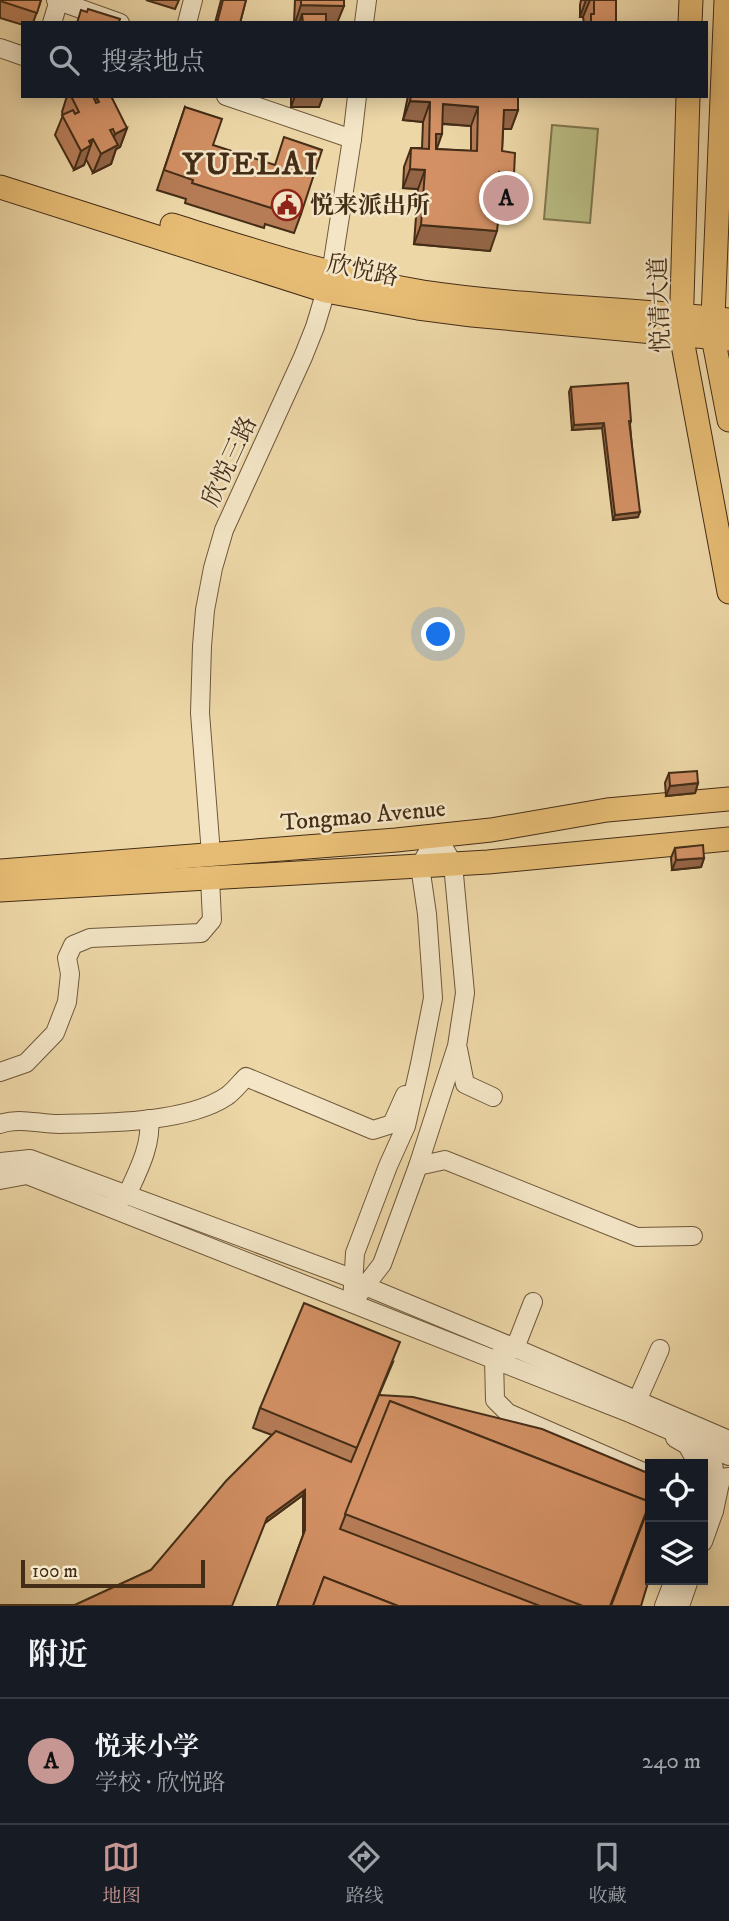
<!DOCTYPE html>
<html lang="zh">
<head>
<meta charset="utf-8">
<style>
  body { margin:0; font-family:"IM FELL DW Pica","Noto Serif SC",serif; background:#242831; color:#f1f3f6 }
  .controls { position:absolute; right:21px; bottom:21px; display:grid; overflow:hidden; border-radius:0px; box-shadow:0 4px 18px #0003 }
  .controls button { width:63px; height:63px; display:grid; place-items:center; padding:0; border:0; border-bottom:2px solid #363941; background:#171b24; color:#f1f3f6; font:35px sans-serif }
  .scale { position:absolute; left:21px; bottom:18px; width:184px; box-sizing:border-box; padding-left:7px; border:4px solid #442d17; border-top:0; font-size:19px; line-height:24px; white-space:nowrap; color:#442d17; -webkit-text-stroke:5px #f3e5c6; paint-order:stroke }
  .you { position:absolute; left:439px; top:635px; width:24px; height:24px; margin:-18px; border:5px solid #fff; border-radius:50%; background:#1a73e8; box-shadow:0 0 0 10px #1a73e833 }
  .badge { display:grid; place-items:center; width:46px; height:46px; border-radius:50%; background:#c59692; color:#111; font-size:23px; font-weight:700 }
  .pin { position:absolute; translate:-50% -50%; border:4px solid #fff; box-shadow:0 2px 7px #0006 }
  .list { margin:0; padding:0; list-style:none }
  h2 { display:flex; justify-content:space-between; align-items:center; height:91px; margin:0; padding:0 28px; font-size:30px }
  h2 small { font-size:23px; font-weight:400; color:#9ea1a6 }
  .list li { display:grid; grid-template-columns:46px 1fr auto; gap:21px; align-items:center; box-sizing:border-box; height:126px; padding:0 28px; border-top:2px solid #363941 }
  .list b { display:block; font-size:26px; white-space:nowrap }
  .list p { margin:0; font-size:23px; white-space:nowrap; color:#9ea1a6 }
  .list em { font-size:23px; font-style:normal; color:#9ea1a6 }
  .icon { flex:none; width:38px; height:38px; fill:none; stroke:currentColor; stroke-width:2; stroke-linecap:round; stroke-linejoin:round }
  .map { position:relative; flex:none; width:729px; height:1606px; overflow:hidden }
  .search { position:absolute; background:#171b24; box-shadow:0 4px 18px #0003; left:21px; right:21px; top:21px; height:77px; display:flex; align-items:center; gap:18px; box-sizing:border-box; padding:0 24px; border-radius:0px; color:#9ea1a6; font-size:26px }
  .sheet { height:217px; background:#171b24 }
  nav { display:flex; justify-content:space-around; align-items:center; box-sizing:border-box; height:98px; border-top:2px solid #363941; background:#171b24; font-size:19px; color:#9ea1a6 }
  nav a { display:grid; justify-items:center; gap:4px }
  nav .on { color:#c59692 }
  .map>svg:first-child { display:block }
  .green { fill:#babe85; stroke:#7f764e; stroke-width:2 }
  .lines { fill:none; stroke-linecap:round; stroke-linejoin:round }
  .minor-casing { stroke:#6e583b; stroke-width:20 }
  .major-casing { stroke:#442d17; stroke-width:25 }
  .minor { stroke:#f3e5c6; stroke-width:18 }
  .major { stroke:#e6bc74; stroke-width:23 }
  .wall { fill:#b57c56; stroke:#442d17; stroke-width:2; fill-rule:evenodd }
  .shaded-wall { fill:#936546; stroke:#442d17; stroke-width:2 }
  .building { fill:#d29064; stroke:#442d17; stroke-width:2; fill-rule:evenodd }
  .labels { text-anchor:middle; stroke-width:5; stroke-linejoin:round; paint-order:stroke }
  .poi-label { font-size:24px; font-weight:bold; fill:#442d17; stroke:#f3e5c6; text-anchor:start }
  .street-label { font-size:24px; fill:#442d17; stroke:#f3e5c6 }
  .district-label { font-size:32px; font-weight:bold; letter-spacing:2px; fill:#442d17; stroke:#f3e5c6 }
</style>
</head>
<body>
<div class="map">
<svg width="729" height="1606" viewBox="0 0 729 1606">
  <rect width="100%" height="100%" fill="#edd7a7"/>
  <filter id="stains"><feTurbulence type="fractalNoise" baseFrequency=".00286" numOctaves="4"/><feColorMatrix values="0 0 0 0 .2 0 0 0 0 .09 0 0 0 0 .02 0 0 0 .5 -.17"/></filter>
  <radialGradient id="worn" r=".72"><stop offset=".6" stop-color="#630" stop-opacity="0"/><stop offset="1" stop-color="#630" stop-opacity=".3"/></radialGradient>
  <polygon class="green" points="552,125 598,129 590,223 544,219"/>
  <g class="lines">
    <g class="minor-casing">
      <g id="minor">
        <polyline points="56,0 120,23"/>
        <polyline points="52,23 59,0"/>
        <polyline points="187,23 193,0"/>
        <polyline points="364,23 367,0"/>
        <polyline points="0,48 23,56"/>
        <polyline points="226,96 352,139"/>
        <polygon points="437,836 453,864 465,993 457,1046 418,1166 382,1264 352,1303 355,1253 388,1166 406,1126 420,1064 433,998 427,914 420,866"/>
        <polyline points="211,854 200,713 202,646 205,610 213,568 224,530 303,357 315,327 331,274 352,139 357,96"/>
        <polyline points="458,1049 465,1084 493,1097"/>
        <polyline points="0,1072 26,1063 55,1033 67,1002 70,974 67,958 73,945 90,938 201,933 212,920 210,878"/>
        <path d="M0 1124C18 1117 39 1124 59 1124 106 1123 187 1123 227 1096 234 1091 240 1083 246 1077L373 1130 392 1124 405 1095"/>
        <polyline points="0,1162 30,1159 354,1279 365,1286 515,1348 729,1440"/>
        <polyline points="418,1166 445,1160 637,1237 693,1236"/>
        <polyline points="0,1180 27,1175 632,1414 729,1456"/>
        <path d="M116 1200 127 1195C138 1171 152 1145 149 1119"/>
        <polyline points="533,1302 515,1348 494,1359 495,1400 508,1413 650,1475"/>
        <polyline points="637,1401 660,1349"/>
        <polyline points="675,1438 687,1445 698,1464"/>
        <path d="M702 1441C719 1458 714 1489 714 1511"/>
        <polyline points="703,1542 714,1511 721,1478 729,1477"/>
        <polyline points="664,1606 674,1580"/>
        <polyline points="680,1606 689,1580"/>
      </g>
    </g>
    <g class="major-casing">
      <g id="major">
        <polyline points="726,0 713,318 713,337 729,420"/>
        <polyline points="690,23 691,0"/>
        <polyline points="688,96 681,334 729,592"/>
        <polyline points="0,187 326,291 418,308 472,315 729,339"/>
        <path d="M172 225C255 251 337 278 423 292 524 307 627 308 729 320"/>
        <polyline points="0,871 396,840 491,830 607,810 729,799"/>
        <polyline points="0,890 488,862 729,839"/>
      </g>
    </g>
    <use href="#minor" class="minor"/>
    <use href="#major" class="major"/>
  </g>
  <g class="wall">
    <polygon points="0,0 41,0 33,23 23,23 23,25 0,18"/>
    <polygon points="146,0 179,0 175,9"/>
    <polygon points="221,0 246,0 240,23 215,23"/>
    <polygon points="295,0 344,0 337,23 294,23"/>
    <polygon points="581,0 616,0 616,23 584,23 583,17 580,17 580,5"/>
    <polygon points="67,96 93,96 95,101 97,98 127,128 120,147 116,149 111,164 93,173 86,159 84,165 74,170 55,135 63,115 62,112"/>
    <polygon points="291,96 323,96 319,107 291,107"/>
    <path d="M408 96H518V110L511 129H503L502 151 507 194 501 193 490 251 414 244 418 189 403 188 404 167 411 148H422L423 122 403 120ZM442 124 471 126V151L436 149Z"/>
    <polygon points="185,107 213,145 301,214 294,233 265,224 264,228 185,203 186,199 157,190"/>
    <polygon points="571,387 631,421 630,424 638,517 613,520 602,428 572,430 569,392"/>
    <polygon points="669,773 698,783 695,793 666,796 665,783"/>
    <polygon points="675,848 704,858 701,867 672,870 671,858"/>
    <polygon points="393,1362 379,1395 641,1606 277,1606 303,1535 303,1495 265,1523 75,1605 151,1570 272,1435 253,1428 260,1408"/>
  </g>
  <g class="shaded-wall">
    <polygon points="586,0 590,0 583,17 580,17"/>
    <polygon points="301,5 344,6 337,23 303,23 302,14 299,23 295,23"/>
    <polygon points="295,96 323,96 319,107 291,107"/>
    <polygon points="410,101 430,102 423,122 403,120"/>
    <polygon points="443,104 478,107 471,126 436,123"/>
    <polygon points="504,110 518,110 511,129 497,129"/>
    <polygon points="127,128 120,147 116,149 111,164 93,173 101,154 110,149 115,134"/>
    <polygon points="436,134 442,134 435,154"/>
    <polygon points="93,139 84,165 74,170 81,151 89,141"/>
    <polygon points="410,169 425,170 418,189 403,188"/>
    <polygon points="499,172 514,174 507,194 492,192"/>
    <polygon points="421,225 497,231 490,251 414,244"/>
    <polygon points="604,423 602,428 572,430 574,425"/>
    <polygon points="640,512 638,517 613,520 615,515"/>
    <polygon points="698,783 695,793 666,796 670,786"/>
    <polygon points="704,858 701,867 672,870 676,860"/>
    <polygon points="305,1490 303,1495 265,1523 267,1518"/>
  </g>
  <g class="building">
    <polygon points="0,0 41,0 37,13 0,1"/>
    <polygon points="223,0 246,0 240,23 217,23"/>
    <polygon points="301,0 344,0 344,6 301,5"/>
    <polygon points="594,0 616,0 616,23 591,23 591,14 594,14"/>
    <polygon points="88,9 120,19 119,22 120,23 77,23 81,10 87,12"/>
    <polygon points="302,14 326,14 326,23 303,23"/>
    <polygon points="71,96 93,96 96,103 99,102 97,98 100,96 111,96 127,128 115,134 113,129 110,130 118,145 101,154 93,139 89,141 91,145 81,151 62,115 73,110 75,114 79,112"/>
    <path d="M411 96H518V110H504L502 151 515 153 514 174 499 172 498 184H502L497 231 421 225 425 170 410 169 411 148 429 149 430 102 410 101ZM443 104 478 107 477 151 436 149V134H442Z"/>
    <polygon points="185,107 222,119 213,145 275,165 284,137 322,150 301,214 272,204 271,208 192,183 193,180 164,170"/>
    <polygon points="628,383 631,421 629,421 640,512 615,515 604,423 574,425 571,387"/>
    <polygon points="697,771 698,783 670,786 669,773"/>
    <polygon points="703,845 704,858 676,860 675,848"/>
    <polygon points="304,1303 400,1342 357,1448 260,1408"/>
    <polygon points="379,1395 413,1397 542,1429 650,1474 650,1502 390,1401 340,1529 540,1606 398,1606 324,1577 313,1606 277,1606 305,1530 305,1490 267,1518 232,1606 0,1606 0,1605 75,1605 151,1570 226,1481 276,1431 351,1462"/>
    <polygon points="390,1401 650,1502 610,1606 583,1606 345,1514"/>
    <polygon points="650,1504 650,1576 641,1606 611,1606"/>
    <polygon points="324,1577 398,1606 313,1606"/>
  </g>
  <defs>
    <g id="civic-ring" transform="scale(1.575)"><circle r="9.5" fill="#f3e5c6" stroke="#8f2418" stroke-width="1.5"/><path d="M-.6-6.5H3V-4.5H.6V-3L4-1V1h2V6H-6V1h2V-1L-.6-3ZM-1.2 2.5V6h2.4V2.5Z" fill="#8f2418"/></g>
  </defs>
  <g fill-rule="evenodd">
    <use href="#civic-ring" x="287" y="205"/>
  </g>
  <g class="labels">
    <g class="poi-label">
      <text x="310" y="213">悦来派出所</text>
    </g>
    <g class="street-label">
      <text transform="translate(363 270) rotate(12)" y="8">欣悦路</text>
      <text transform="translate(659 305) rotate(-92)" y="8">悦清大道</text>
      <text transform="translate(229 461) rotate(-65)" y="8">欣悦三路</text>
      <text transform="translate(363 815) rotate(-5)" y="8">Tongmao Avenue</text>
    </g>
    <g class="district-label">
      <text x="251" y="174">YUELAI</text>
    </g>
  </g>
  <rect width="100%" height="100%" filter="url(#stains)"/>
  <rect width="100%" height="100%" fill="url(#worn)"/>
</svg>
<div class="controls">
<button><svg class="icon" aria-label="locate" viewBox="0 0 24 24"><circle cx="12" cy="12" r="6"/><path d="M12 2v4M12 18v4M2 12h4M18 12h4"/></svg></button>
<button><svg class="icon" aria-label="layers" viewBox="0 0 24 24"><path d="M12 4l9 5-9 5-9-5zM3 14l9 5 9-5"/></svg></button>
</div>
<div class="scale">100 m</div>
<div class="you"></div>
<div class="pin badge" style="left:506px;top:198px">A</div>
<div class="search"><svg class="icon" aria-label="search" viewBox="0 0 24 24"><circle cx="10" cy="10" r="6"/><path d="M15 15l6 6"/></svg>搜索地点</div>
</div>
<section class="sheet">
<h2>附近<small></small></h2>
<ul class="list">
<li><span class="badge">A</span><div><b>悦来小学</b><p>学校 · 欣悦路</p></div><em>240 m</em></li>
</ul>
</section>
<nav>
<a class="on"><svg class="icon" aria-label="map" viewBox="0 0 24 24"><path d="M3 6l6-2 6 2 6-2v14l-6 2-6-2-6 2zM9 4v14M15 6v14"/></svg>地图</a>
<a><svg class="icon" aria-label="directions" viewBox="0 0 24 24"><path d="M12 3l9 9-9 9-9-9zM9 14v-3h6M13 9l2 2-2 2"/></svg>路线</a>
<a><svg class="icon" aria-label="saved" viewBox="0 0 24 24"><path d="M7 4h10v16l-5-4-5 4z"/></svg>收藏</a>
</nav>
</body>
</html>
